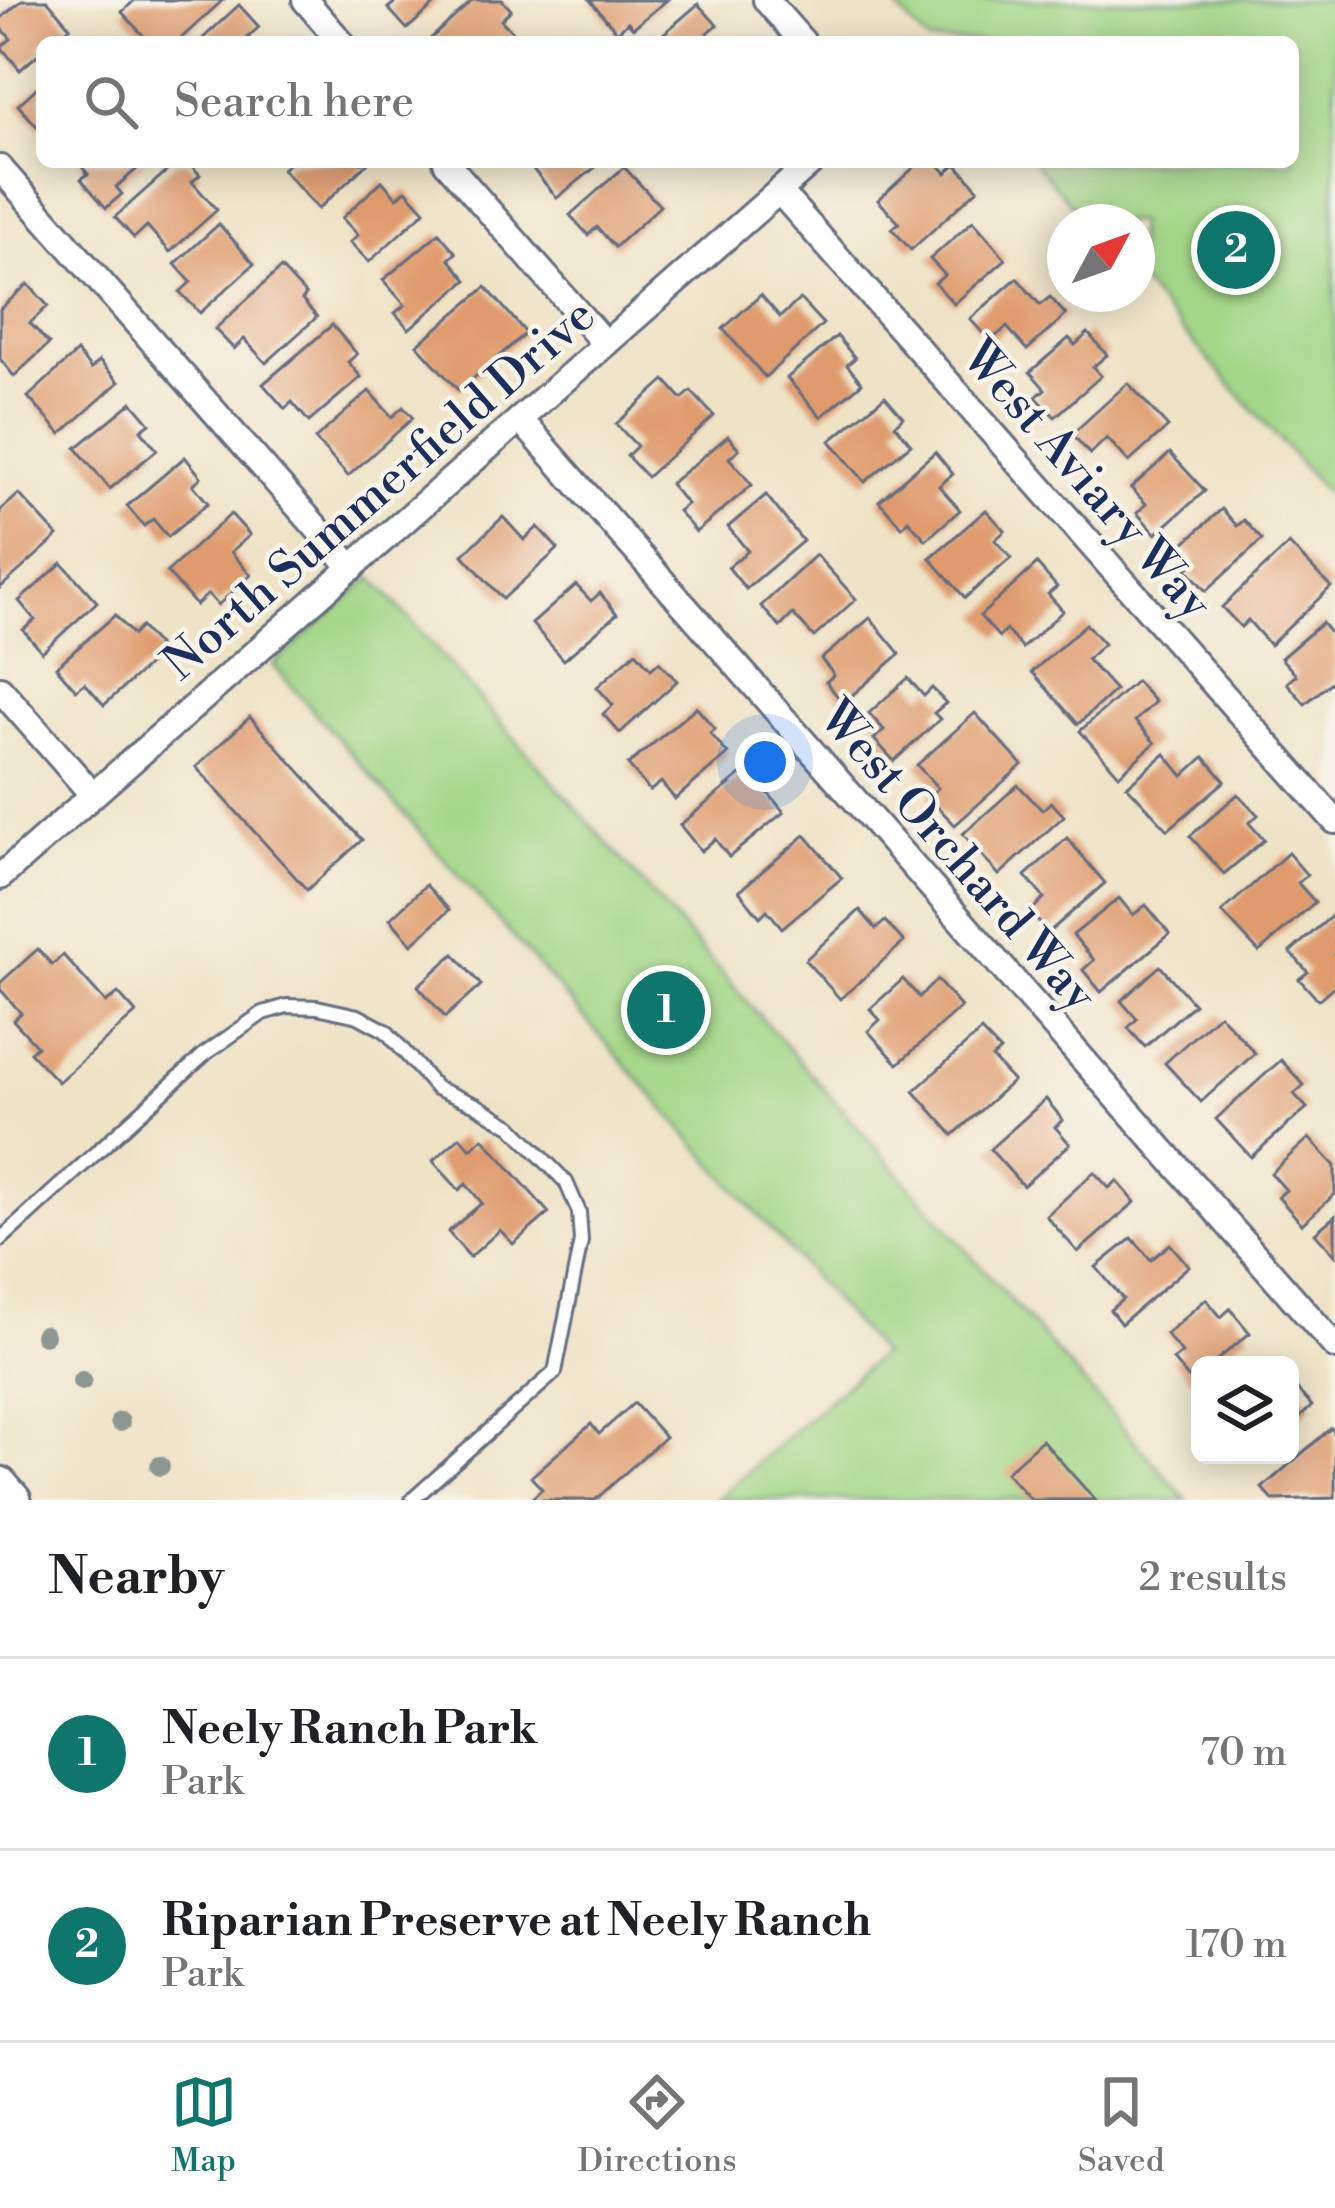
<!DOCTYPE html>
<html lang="en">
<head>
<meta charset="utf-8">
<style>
  body { margin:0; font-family:"Libre Bodoni",serif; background:#f2f2f2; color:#202124 }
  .controls { position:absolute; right:36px; bottom:36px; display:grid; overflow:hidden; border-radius:18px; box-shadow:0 6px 30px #0003 }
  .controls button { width:108px; height:108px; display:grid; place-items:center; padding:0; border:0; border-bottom:3px solid #e0e0e0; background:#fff; color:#202124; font:60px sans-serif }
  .compass { position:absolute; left:1047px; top:204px; width:108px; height:108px; border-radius:50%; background:#fff; box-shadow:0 6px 30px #0003; rotate:49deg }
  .you { position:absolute; left:765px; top:762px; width:42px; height:42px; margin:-30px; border:9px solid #fff; border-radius:50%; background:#1a73e8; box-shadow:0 0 0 18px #1a73e833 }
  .badge { display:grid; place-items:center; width:78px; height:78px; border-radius:50%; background:#0f766e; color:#fff; font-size:39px; font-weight:700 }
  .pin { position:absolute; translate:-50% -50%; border:6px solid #fff; box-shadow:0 3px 12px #0006 }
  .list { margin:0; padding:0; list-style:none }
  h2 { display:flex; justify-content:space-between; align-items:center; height:156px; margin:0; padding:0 48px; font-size:51px }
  h2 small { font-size:39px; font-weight:400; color:#757577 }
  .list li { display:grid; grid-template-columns:78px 1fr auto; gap:36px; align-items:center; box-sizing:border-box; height:192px; padding:0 48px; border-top:3px solid #e0e0e0 }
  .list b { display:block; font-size:45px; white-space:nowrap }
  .list p { margin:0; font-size:39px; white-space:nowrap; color:#757577 }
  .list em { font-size:39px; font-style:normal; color:#757577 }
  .icon { flex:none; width:66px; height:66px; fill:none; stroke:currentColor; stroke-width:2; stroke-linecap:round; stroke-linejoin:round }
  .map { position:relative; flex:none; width:1335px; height:1500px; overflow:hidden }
  .search { position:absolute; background:#fff; box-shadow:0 6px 30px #0003; left:36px; right:36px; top:36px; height:132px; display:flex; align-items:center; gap:30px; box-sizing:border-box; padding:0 42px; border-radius:18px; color:#757577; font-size:45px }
  .sheet { height:540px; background:#fff }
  nav { display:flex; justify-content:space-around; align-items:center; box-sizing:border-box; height:168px; border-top:3px solid #e0e0e0; background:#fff; font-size:33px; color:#757577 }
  nav a { display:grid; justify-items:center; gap:6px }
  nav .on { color:#0f766e }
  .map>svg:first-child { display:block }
  .green { fill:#a3d787; stroke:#5f8372; stroke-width:3 }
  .building { fill:#df9b6d }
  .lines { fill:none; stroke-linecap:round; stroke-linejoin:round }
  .service-casing { stroke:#656e82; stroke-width:18 }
  .minor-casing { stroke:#656e82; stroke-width:30 }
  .secondary-casing { stroke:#656e82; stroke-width:39 }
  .service { stroke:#fff; stroke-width:12 }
  .minor { stroke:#fff; stroke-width:24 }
  .secondary { stroke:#fff; stroke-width:33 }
  .tree { fill:#8d9792 }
  .labels { text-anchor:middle; stroke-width:9; stroke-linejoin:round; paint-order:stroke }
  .street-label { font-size:48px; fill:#1b2f5e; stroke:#f7f3e8 }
</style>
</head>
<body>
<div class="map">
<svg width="1335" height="1500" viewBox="0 0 1335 1500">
  <rect width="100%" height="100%" fill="#f7f3e8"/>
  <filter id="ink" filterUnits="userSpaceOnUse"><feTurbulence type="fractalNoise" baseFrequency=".00833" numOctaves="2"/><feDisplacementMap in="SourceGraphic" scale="24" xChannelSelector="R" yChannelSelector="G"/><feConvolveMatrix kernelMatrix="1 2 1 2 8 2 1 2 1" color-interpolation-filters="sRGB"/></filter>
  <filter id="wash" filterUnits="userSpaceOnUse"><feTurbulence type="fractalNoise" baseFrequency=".004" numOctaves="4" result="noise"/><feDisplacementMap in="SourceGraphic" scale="48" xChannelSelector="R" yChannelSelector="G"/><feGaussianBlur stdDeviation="2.7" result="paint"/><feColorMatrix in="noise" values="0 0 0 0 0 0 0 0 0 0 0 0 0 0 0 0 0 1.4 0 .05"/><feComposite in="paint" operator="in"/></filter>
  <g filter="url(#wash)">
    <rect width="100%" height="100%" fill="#efe3c6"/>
    <g class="green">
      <polygon points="890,0 1335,0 1335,503 1137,279 1137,222 1087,222 1034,162 1293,162 1293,42 928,42"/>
      <polygon points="372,577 1187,1500 716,1500 881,1354 273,665"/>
    </g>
    <g id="blocks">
      <g class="building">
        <polygon points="22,0 47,0 70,27 53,42 42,42 42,51 20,70 1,47 11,39 0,26 0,19"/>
        <polygon points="135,0 223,0 177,42 149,42 122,12"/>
        <polygon points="398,0 440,0 407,29 388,8"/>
        <polygon points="473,0 502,0 511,10 501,20 516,36 509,42 427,42"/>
        <polygon points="590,0 667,0 633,28 628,22 617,32"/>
        <polygon points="698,4 717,25 707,33 715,42 654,42"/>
        <polygon points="239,5 259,27 248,37 253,42 199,42"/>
        <polygon points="42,83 42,132 18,105"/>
        <polygon points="78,162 145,162 116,187 122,194 106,208 81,179 88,174"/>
        <polygon points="177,162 188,162 200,175 192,182 217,210 170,252 147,226 134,238 115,217"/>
        <polygon points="291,162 369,162 318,209 282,169"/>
        <polygon points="527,162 602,162 557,198"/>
        <polygon points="920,162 936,162 946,173 956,164 978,189 911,250 892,229 899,223 878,200"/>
        <polygon points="624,167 660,206 615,247 597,227 588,235 570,215"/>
        <polygon points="382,181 397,198 406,190 425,211 369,262 350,242 358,235 342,218"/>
        <polygon points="973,221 1006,259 954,304 935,283 945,275 930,259"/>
        <polygon points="219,224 254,264 200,313 180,292 191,282 175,264"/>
        <polygon points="439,233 456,253 449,259 467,280 409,329 395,313 405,305 383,280"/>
        <polygon points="281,268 306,295 302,300 317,317 266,363 244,339 234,349 215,329"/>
        <polygon points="1017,278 1040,305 1050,297 1066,315 1027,350 1007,327 990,341 970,319"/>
        <polygon points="28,284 48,306 30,323 49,344 14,376 0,359 0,309"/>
        <polygon points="486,287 526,333 459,391 417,345"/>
        <polygon points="761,295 780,317 800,299 823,324 765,377 723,329"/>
        <polygon points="332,325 357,354 348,362 361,377 309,422 292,402 285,409 263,384"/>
        <polygon points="1088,333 1107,355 1093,367 1101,376 1055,417 1036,397 1045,389 1030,372 1069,338 1075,345"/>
        <polygon points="837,336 855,358 847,365 862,383 821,417 787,378"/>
        <polygon points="77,352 91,369 99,361 119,382 61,434 28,397"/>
        <polygon points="665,380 682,399 691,391 714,416 647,477 627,456 637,446 616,424"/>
        <polygon points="1128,383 1168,427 1129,462 1107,438 1090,454 1072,434"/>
        <polygon points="369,391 392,417 403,407 413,418 348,476 315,439"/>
        <polygon points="885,396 903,417 895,425 911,444 865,482 830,441"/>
        <polygon points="132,402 150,423 141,430 157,450 110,489 76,448"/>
        <polygon points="728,436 739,449 729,458 752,485 696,532 678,511 687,504 670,484"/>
        <polygon points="935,452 953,474 939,486 960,510 926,540 908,520 902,527 879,501"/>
        <polygon points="1170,453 1205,491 1156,534 1137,513 1146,504 1131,488"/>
        <polygon points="185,457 201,477 193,485 208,503 168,537 153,519 144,526 127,506"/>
        <polygon points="19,494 58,536 0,588 0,511"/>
        <polygon points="766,495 803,541 746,589 728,567 748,551 728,527"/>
        <polygon points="1222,509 1237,526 1244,520 1262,540 1206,591 1187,569 1196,561 1182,545"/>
        <polygon points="986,510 1005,531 995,540 1011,558 965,598 930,558"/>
        <polygon points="231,514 250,535 231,552 251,575 218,605 208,594 196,605 167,572"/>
        <polygon points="503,517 524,540 538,527 558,549 503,599 463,555"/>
        <polygon points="1289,544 1331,587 1270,645 1248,620 1241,627 1222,607"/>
        <polygon points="816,555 856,599 814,637 793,614 780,627 761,606"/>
        <polygon points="62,563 97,602 42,652 23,630 35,620 19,601"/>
        <polygon points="1037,564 1057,587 1048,594 1063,611 1022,648 1006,630 999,637 980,616"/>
        <polygon points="576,585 591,601 600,593 617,614 564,660 532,624"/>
        <polygon points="115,615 133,635 141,627 163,652 104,705 85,683 76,690 56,667"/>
        <polygon points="870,618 900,654 843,703 826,682 834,675 821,659"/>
        <polygon points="1322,623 1335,639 1335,679 1305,704 1287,683 1296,675 1281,658"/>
        <polygon points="1086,624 1104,644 1087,659 1115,690 1078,724 1032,672"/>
        <polygon points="636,652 651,669 659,662 677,681 620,733 603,714 613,705 597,687"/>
        <polygon points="908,678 924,696 932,688 946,703 934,713 940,719 894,761 874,739 884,730 869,713"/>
        <polygon points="1136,681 1155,702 1135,721 1155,743 1119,775 1080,731"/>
        <polygon points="696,707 715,729 710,733 728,754 675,799 661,782 650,791 628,765"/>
        <polygon points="975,713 1022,765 955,825 928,797 938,788 917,765"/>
        <polygon points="250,717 362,840 307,890 196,767"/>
        <polygon points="1165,754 1183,776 1204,757 1225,781 1168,830 1127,786"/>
        <polygon points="748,769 784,812 729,857 715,839 701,851 680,825"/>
        <polygon points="1018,785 1042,810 1051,802 1064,816 999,875 963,834"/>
        <polygon points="1238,794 1258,815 1249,823 1264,840 1224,874 1190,836"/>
        <polygon points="805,835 842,878 782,928 767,910 760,917 739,891"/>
        <polygon points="1067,838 1105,883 1048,933 1030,912 1044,898 1025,876"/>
        <polygon points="1288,853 1307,875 1298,883 1315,902 1259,952 1222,912"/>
        <polygon points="426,885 449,910 412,944 390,919"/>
        <polygon points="1119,898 1133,915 1146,905 1170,934 1101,992 1083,970 1094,960 1073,935"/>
        <polygon points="860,910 876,929 885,921 904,942 840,999 805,960"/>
        <polygon points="1335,913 1335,985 1318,1000 1299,979 1308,972 1290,952"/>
        <polygon points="38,949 52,965 63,955 106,1003 118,993 136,1013 58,1082 30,1052 37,1046 13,1020 21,1013 0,989 0,983"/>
        <polygon points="454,954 481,985 445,1017 418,986"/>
        <polygon points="1160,966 1194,1004 1145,1047 1128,1028 1137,1019 1121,1001"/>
        <polygon points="903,979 919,997 937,980 961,1007 898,1064 868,1031 880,1020 870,1009"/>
        <polygon points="1219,1014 1255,1053 1201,1102 1165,1063"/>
        <polygon points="981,1031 1000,1051 992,1058 1013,1081 953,1135 914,1091"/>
        <polygon points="1281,1060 1304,1085 1294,1094 1307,1108 1251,1157 1216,1119"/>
        <polygon points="1046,1099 1063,1120 1055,1127 1070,1144 1023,1186 990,1149"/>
        <polygon points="460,1137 471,1149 483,1138 549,1213 513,1244 500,1230 470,1257 448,1232 482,1203 466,1184 459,1190 433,1161"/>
        <polygon points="1309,1138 1335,1166 1335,1194 1302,1224 1278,1197 1286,1190 1271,1173"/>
        <polygon points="1094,1172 1109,1188 1117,1181 1135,1202 1078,1252 1046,1216"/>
        <polygon points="1335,1216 1335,1255 1315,1233"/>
        <polygon points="1132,1238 1151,1260 1170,1244 1189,1266 1121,1324 1110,1310 1123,1299 1096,1267"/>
        <polygon points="1206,1299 1221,1317 1230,1309 1250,1333 1211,1365 1200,1365 1200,1374 1191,1381 1173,1360 1182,1353 1166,1334"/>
        <polygon points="1290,1382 1312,1406 1290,1426"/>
        <polygon points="634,1403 665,1437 595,1500 530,1500 542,1489 531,1477 591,1424 599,1434"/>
        <polygon points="1331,1428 1335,1433 1335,1498 1273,1500 1262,1488"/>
        <polygon points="1042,1440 1095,1500 1031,1500 1006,1472"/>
      </g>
    </g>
  </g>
  <g filter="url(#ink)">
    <use href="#blocks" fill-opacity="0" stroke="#656e82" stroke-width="3"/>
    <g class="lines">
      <g class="service-casing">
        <polyline id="service" points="0,1240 206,1053 263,1013 287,1006 317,1007 358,1016 386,1031 436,1088 476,1105 511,1126 566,1182 579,1212 581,1241 555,1372 412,1500"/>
      </g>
      <g class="minor-casing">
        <g id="minor">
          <polyline points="305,0 341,42"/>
          <polyline points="766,0 803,42"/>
          <polyline points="446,162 605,344"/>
          <polyline points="0,168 352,568"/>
          <polyline points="779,191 1335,821"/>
          <polyline points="520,419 1335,1346"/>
          <polyline points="0,689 93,795"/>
          <polyline points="0,877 812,162"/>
        </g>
      </g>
      <g class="secondary-casing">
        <polyline id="secondary" points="0,1484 14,1500"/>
      </g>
      <use href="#service" class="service"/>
      <use href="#minor" class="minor"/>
      <use href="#secondary" class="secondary"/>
    </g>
    <g class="tree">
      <circle cx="44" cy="1335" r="10"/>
      <circle cx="82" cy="1381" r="10"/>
      <circle cx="120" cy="1422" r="10"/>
      <circle cx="160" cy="1466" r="10"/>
    </g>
  </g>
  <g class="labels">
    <g class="street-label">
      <text transform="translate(1088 479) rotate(49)" y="17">West Aviary Way</text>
      <text transform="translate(378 488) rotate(-41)" y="17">North Summerfield Drive</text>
      <text transform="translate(959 855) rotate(49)" y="17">West Orchard Way</text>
    </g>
  </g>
</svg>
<div class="controls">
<button><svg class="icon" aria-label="layers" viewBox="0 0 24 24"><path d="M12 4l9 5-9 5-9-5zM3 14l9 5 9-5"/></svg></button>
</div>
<svg class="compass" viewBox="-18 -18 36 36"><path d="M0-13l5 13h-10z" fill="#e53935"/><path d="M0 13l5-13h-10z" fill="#757577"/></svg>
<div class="you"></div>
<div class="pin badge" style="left:666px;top:1010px">1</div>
<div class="pin badge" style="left:1236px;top:250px">2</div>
<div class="search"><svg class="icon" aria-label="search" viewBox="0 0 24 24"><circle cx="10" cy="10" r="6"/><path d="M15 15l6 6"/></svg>Search here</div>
</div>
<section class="sheet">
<h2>Nearby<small>2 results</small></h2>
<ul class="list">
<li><span class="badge">1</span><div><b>Neely Ranch Park</b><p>Park</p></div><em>70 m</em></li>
<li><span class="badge">2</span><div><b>Riparian Preserve at Neely Ranch</b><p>Park</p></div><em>170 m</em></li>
</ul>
</section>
<nav>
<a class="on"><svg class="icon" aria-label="map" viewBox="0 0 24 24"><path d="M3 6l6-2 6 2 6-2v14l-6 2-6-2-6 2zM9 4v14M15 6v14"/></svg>Map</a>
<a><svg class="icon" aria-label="directions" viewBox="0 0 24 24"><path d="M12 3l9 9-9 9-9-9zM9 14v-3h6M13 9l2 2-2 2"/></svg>Directions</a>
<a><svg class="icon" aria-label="saved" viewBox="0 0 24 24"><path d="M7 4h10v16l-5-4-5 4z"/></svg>Saved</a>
</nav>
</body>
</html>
